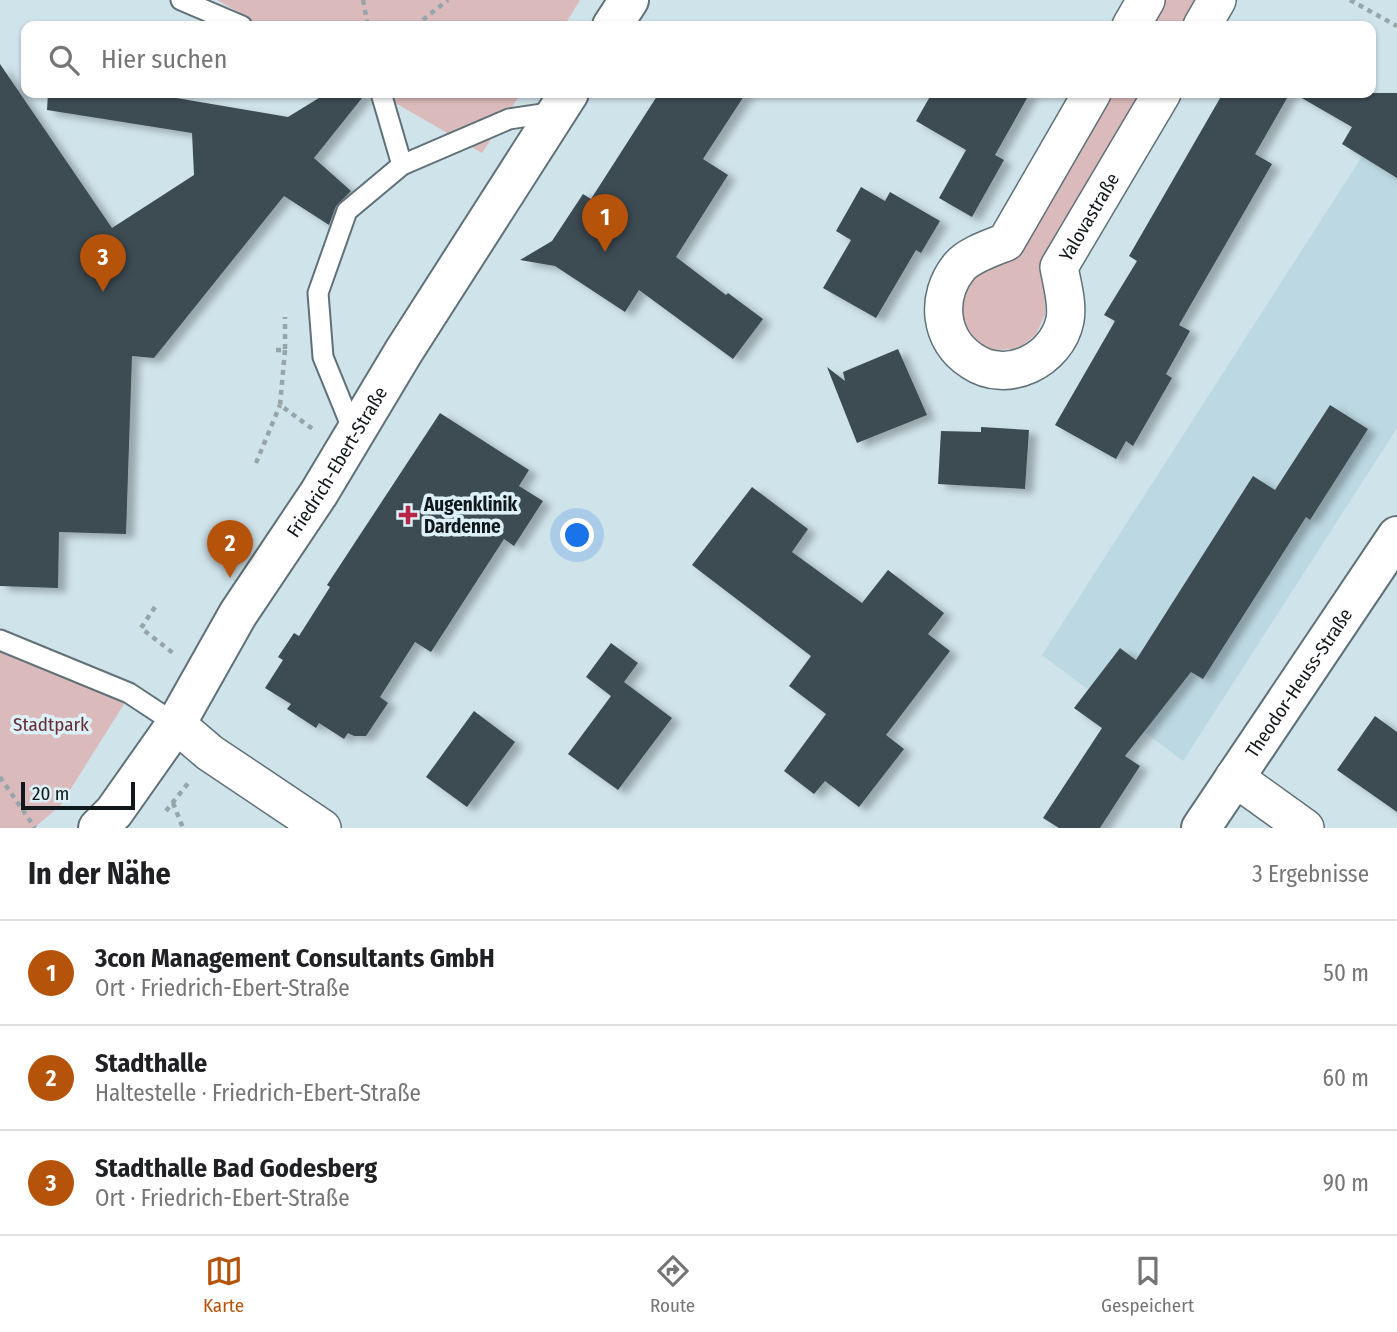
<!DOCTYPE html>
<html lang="de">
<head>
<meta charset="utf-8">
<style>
  body { margin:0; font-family:"Fira Sans Condensed",sans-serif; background:#f6f6f6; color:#202124 }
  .scale { position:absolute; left:21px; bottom:18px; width:114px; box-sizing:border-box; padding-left:7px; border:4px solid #11181b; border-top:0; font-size:19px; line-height:24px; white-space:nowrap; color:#11181b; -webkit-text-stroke:5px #dcf0f7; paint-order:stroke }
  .you { position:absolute; left:578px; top:536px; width:24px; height:24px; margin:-18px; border:5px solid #fff; border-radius:50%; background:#1a73e8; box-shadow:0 0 0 10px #1a73e833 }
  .badge { display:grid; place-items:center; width:46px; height:46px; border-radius:50%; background:#b45309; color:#fff; font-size:23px; font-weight:700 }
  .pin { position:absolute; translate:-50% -58px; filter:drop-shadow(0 2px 4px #0008) }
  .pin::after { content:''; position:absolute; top:37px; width:24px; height:21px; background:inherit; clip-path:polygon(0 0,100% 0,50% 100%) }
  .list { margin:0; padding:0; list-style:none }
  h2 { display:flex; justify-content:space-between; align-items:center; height:91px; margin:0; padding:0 28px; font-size:30px }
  h2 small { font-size:23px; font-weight:400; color:#757577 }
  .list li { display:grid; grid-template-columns:46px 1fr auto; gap:21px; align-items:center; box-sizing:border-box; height:105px; padding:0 28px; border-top:2px solid #e0e0e0 }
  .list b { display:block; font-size:26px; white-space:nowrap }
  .list p { margin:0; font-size:23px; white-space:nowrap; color:#757577 }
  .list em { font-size:23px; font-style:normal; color:#757577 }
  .icon { flex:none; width:38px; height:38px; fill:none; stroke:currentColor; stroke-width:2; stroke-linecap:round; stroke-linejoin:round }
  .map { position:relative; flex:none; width:1397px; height:828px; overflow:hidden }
  .search { position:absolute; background:#fff; box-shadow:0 2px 5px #0004; left:21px; right:21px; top:21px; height:77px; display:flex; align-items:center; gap:18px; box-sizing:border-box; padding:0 24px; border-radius:14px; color:#757577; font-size:26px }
  .sheet { height:406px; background:#fff }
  nav { display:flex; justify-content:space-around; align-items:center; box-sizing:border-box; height:98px; border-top:2px solid #e0e0e0; background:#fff; font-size:19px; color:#757577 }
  nav a { display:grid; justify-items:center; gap:4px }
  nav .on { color:#b45309 }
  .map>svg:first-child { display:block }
  .built { fill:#bcd8e2 }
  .green { fill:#dbbabc }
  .building { fill:#3c4c52; filter:url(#shadow) }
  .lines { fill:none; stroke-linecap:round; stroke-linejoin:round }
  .service-casing { stroke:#5f7076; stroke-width:23 }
  .minor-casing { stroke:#5f7076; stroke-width:40 }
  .tertiary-casing { stroke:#5f7076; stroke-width:42 }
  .path { stroke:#95a5aa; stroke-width:4.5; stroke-dasharray:5 5; stroke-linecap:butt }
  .service { stroke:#fff; stroke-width:19 }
  .minor { stroke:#fff; stroke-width:37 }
  .tertiary { stroke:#fff; stroke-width:38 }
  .poi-dot { fill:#b72546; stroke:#dcf0f7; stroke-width:2.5 }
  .labels { text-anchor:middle; stroke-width:7; stroke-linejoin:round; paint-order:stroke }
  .street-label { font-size:19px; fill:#11181b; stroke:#dcf0f7 }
  .poi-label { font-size:19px; font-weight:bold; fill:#11181b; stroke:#dcf0f7; text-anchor:start }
  .park-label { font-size:19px; fill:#682c34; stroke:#dcf0f7 }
</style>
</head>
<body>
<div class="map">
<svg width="1397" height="828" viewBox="0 0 1397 828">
  <defs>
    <filter id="shadow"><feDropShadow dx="8" dy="4.5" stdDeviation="3.5" flood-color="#0004"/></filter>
  </defs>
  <rect width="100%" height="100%" fill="#cfe3ea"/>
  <polygon class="built" points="1397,102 1397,428 1183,761 1042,655"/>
  <g class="green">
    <polygon points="217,0 580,0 564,26 262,26"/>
    <polygon points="1165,0 1195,0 1180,26 1150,26"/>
    <polygon points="378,93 521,93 482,153"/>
    <polygon points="1111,93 1142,93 1044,267 1045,315 1036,334 1023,345 1013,349 994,350 981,345 968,334 961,320 961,297 976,274 1021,248"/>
    <polygon points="0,634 124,704 60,806 34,828 0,828"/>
  </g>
  <g class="building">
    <polygon points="0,64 112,228 194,175 192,133 47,110 48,93 147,93 288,117 327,93 366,93 314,158 351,191 336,206 329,225 284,196 154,358 132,356 126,534 59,532 58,588 0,586"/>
    <polygon points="659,93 746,93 703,159 728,175 676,257 726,295 728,293 763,319 733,359 639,290 625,312 555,266 520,260 552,241 583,194 591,199"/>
    <polygon points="932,93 1030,93 995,155 1004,160 972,217 939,198 966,150 916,121"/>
    <polygon points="1223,93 1290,93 1255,154 1272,164 1179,325 1190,331 1166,374 1172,378 1133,446 1126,441 1116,459 1055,425 1115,321 1104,315 1137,261 1129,256"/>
    <polygon points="1293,93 1397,93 1397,178 1342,144 1352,127"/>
    <polygon points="861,187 885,201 890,192 940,221 921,253 916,250 876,318 823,288 851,240 836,231"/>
    <polygon points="898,349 927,415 857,443 827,367 845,381 843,372"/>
    <polygon points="1330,405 1368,429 1310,520 1306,517 1203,679 1191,672 1125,756 1140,766 1100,828 1059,828 1043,818 1102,728 1074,708 1120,648 1136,660 1253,476 1275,490"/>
    <polygon points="440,413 529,470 519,486 543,501 514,546 504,539 431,652 415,642 380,697 388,703 366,736 354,736 348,733 344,739 319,723 316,728 287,709 291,704 265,688 283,660 278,657 294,633 299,636 330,587 327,585"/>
    <polygon points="981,427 1029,430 1025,489 938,484 941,431 981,432"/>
    <polygon points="752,487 808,529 792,552 862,603 888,570 944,613 928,634 950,651 886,735 904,749 859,807 825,781 814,794 784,771 826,714 789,686 811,656 692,565"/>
    <polygon points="611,643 638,663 624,682 672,718 618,790 568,754 611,696 586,677"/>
    <polygon points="474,711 515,742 467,807 426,777"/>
    <polygon points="1375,716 1397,732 1397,812 1337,770"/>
  </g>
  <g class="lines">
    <g class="service-casing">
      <g id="service">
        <polyline points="181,0 242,26"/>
        <polyline points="381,93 402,165"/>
        <polyline points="354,433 323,357 318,293 347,211 402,165 509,119 555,112"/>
        <polyline points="0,640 129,693 176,724"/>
      </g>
    </g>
    <g class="minor-casing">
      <g id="minor">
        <polyline points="1131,26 1146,0"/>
        <polyline points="1202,26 1217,0"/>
        <path id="s1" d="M1092 93 1006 242C991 248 969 255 959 267 935 297 939 340 972 361 1007 385 1057 360 1065 320 1068 303 1062 284 1059 267L1162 93"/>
        <polyline points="176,724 210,753 322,828"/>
        <polyline points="1234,777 1305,828"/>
      </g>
    </g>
    <g class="tertiary-casing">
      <g id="tertiary">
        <polyline points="612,26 629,0"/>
        <path id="s2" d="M98 828 114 812 176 724 238 614 319 493 404 351 569 93"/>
        <path id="s3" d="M1201 828 1397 536"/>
      </g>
    </g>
    <g class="path">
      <polyline points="363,0 368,26"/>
      <polyline points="1350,0 1397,26"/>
      <polyline points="415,26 448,0"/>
      <polyline points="276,350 285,350 285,317"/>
      <polyline points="285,350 280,405 314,430"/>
      <polyline points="256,463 280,405"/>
      <polyline points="155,607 141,628 173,653"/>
      <polyline points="0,777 35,828"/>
      <polyline points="173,803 183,828"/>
      <polyline points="166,811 189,782"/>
    </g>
    <use href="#service" class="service"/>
    <use href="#minor" class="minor"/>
    <use href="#tertiary" class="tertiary"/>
  </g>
  <path class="poi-dot" d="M404.5 504.5h7v7h7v7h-7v7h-7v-7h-7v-7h7z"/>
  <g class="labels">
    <g class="street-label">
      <text dy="7" stroke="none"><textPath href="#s1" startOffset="564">Yalovastraße</textPath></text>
      <text dy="7" stroke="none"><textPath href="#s2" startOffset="438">Friedrich-Ebert-Straße</textPath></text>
      <text dy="7" stroke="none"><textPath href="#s3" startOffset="175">Theodor-Heuss-Straße</textPath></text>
    </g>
    <g class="poi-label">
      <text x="424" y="511">Augenklinik<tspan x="424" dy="22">Dardenne</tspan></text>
    </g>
    <g class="park-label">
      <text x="51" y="731">Stadtpark</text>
    </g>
  </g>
</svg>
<div class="scale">20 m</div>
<div class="you"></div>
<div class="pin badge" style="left:605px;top:252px">1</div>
<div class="pin badge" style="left:230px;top:578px">2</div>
<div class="pin badge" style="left:103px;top:292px">3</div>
<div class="search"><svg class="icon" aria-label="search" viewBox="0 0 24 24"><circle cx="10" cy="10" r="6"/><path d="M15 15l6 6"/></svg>Hier suchen</div>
</div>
<section class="sheet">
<h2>In der Nähe<small>3 Ergebnisse</small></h2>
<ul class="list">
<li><span class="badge">1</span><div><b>3con Management Consultants GmbH</b><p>Ort · Friedrich-Ebert-Straße</p></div><em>50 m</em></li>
<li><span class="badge">2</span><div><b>Stadthalle</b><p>Haltestelle · Friedrich-Ebert-Straße</p></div><em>60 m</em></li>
<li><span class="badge">3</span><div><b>Stadthalle Bad Godesberg</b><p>Ort · Friedrich-Ebert-Straße</p></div><em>90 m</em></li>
</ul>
</section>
<nav>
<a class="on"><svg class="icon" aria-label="map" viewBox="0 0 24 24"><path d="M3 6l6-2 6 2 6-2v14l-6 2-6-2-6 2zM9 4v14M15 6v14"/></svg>Karte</a>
<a><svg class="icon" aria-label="directions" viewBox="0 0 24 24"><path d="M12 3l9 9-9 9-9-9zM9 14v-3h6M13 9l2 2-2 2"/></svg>Route</a>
<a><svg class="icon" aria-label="saved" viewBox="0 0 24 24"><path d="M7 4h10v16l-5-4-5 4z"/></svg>Gespeichert</a>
</nav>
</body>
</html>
